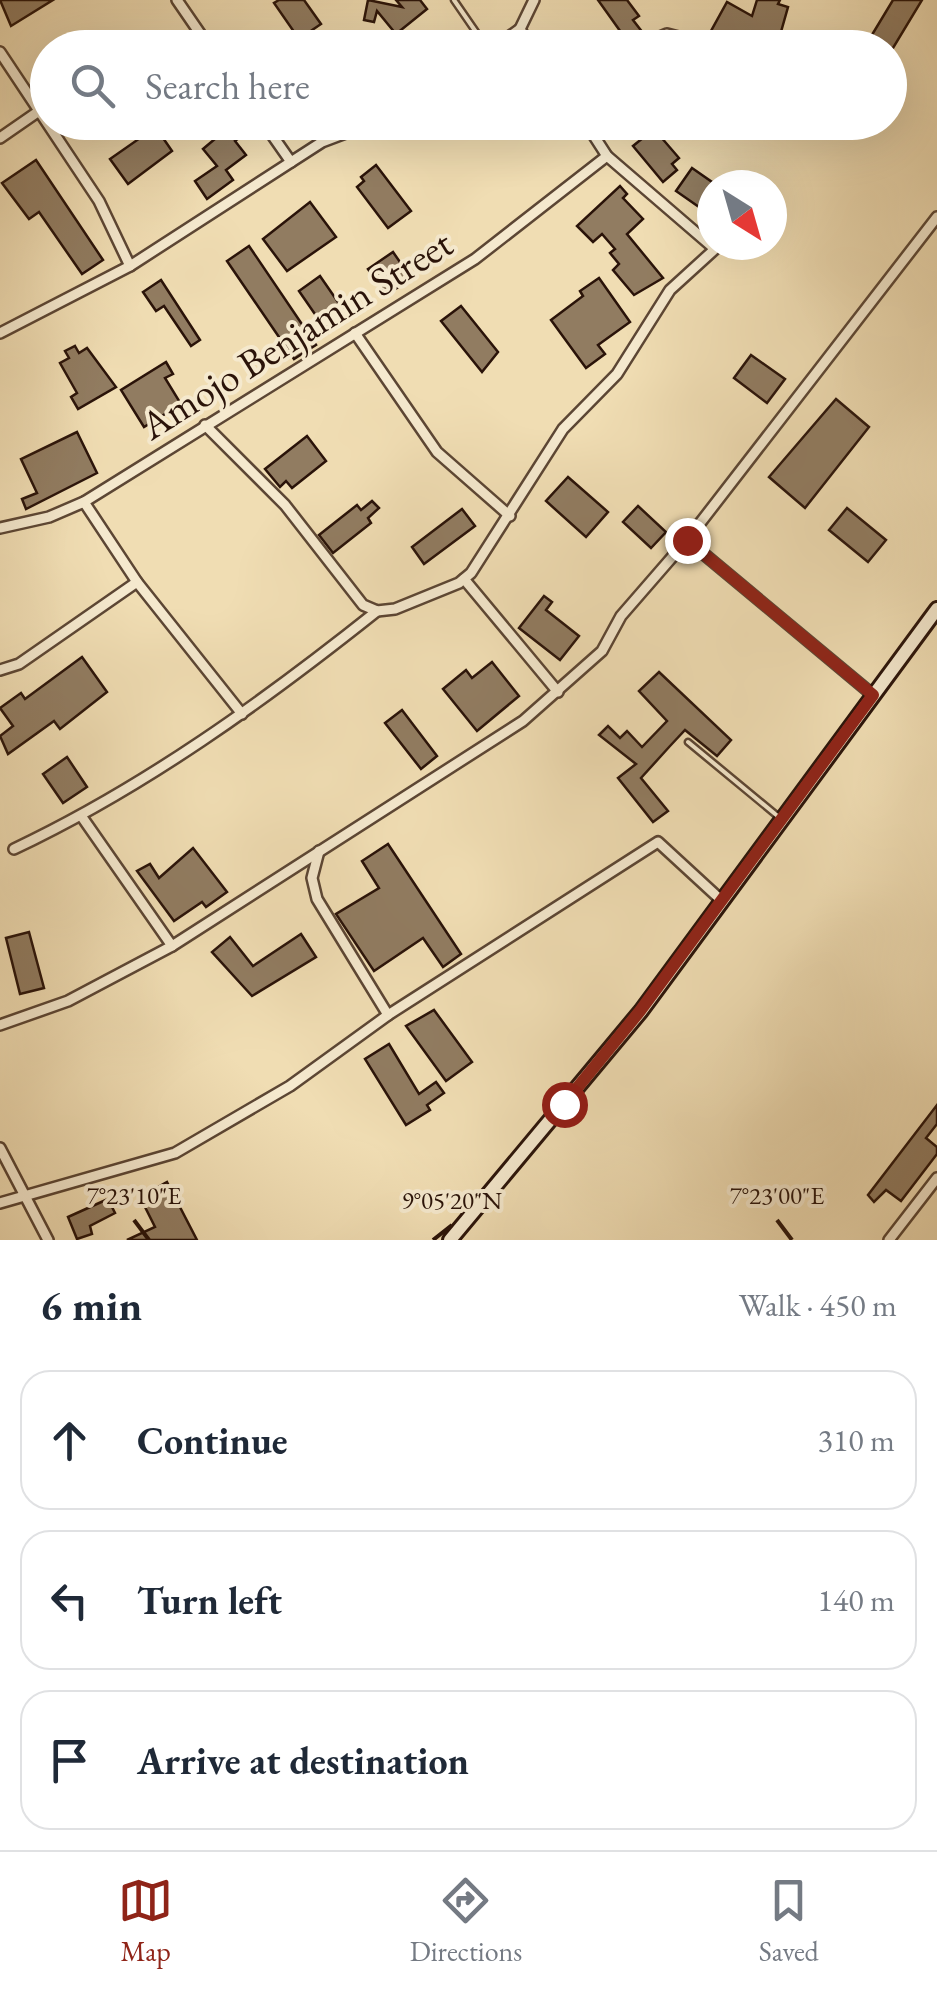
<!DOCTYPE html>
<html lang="en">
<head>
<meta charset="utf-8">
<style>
  body { margin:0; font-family:"EB Garamond",serif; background:#f6f6f7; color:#1f2937 }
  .compass { position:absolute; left:697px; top:170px; width:90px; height:90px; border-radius:50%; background:#fff; box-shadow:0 10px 40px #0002; rotate:143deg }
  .stop { position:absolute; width:30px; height:30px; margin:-22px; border:8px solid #8f2418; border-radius:50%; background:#fff }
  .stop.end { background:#8f2418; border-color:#fff; box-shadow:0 2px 10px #0008 }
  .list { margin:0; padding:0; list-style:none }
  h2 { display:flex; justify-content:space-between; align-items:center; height:130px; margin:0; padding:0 40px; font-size:42px }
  h2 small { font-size:32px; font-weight:400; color:#747a83 }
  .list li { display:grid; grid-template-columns:65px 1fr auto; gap:30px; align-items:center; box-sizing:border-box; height:140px; margin:0 20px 20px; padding:0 20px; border:2px solid #e0e1e3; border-radius:30px }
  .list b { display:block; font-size:38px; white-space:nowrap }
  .list em { font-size:32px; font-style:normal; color:#747a83 }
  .icon { flex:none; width:55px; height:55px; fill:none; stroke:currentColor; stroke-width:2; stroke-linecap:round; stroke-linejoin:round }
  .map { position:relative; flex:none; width:937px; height:1240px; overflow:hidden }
  .search { position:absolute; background:#fff; box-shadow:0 10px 40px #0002; left:30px; right:30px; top:30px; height:110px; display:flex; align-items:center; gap:25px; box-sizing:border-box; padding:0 35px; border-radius:55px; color:#747a83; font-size:38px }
  .sheet { height:610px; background:#fff }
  nav { display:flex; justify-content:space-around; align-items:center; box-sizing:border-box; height:140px; border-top:2px solid #e0e1e3; background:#fff; font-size:28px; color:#747a83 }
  nav a { display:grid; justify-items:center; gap:5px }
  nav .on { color:#8f2418 }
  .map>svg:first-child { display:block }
  .building { fill:#917c61; stroke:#2a1309; stroke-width:2.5 }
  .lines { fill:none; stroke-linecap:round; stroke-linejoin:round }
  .lane-casing { stroke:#5c4634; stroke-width:9 }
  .street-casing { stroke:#5c4634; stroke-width:14 }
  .secondary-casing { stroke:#2a1309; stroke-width:18 }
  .lane { stroke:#f5e9ce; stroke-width:4 }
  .street { stroke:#f5e9ce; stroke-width:9 }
  .secondary { stroke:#f5e9ce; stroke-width:12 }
  .route { stroke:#8f2418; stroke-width:12 }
  .ticks { fill:none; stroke:#2a1309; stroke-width:4 }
  .labels { text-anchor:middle; stroke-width:8; stroke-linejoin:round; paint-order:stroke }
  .street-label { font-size:40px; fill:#2a1309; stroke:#f5e9ce }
  .ticks-label { font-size:25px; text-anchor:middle; fill:#2a1309; stroke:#f5e9ce; stroke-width:8; stroke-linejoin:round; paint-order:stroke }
</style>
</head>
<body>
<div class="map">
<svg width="937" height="1240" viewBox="0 0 937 1240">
  <rect width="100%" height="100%" fill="#f0ddb3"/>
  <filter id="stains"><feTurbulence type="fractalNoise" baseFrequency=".002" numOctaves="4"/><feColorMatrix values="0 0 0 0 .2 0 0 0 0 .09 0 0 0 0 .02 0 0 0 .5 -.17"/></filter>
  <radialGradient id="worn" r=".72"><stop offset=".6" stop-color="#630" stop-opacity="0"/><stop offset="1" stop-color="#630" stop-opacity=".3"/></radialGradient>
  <g class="building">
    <polygon points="0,0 53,0 11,26"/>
    <polygon points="279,0 304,0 321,24 299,39 274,3"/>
    <polygon points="368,0 402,7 396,0 420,0 427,9 396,34 377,11 374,22 364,20"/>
    <polygon points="598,0 627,0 639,16 633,20 643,33 628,42"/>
    <polygon points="757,0 780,0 778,4 788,7 777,46 765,42 764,48 749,48 711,31 727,2 752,16"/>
    <polygon points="893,0 922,0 893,48 864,48"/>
    <polygon points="152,122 172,151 128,184 110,159 143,136 140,131"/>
    <polygon points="235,122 244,134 235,141 246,155 226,170 233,180 207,199 195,181 217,166 203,149"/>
    <polygon points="654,129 679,158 672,164 677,170 663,182 633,146"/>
    <polygon points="36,160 103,260 82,274 39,212 29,219 2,183"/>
    <polygon points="376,165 411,211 388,228 357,187 364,181 361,177"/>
    <polygon points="692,168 712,182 712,216 676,191"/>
    <polygon points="620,186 627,194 623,198 643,219 627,234 663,278 634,295 613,270 619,264 610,253 615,249 602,234 593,242 577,226"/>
    <polygon points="310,202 336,237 287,271 263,239"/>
    <polygon points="249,246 316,345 294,359 227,261"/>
    <polygon points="393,252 411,278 390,293 384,292 368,269"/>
    <polygon points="320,276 349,318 328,333 299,291"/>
    <polygon points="599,278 630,322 598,345 605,354 586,368 551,320 583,296 580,291"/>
    <polygon points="161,280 200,340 191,346 164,306 156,311 143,292"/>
    <polygon points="461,306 498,352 482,372 441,321"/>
    <polygon points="75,346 79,353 87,348 116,387 78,409 71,397 77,393 60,363 69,358 65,351"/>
    <polygon points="751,355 785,379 767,403 734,378"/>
    <polygon points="166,362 173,374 165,378 181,404 144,427 121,390"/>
    <polygon points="836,399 869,427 805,508 769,477"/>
    <polygon points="77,432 97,473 26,509 22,499 37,493 21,459"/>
    <polygon points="307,436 326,461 292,488 286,481 280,487 265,469"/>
    <polygon points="568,477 608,512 586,537 546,501"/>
    <polygon points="372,501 379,508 368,518 371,523 333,553 319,535 357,505 361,510"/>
    <polygon points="638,506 666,532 651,548 623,522"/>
    <polygon points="847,508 886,540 868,562 829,530"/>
    <polygon points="462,509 475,526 424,564 412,547"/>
    <polygon points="544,596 552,602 546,610 579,636 560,660 519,628"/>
    <polygon points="82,657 107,692 60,729 54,721 8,754 0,736 13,726 0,708 21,693 25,699"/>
    <polygon points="492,662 519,696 477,731 443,689 466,670 472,678"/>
    <polygon points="659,672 731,740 717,756 685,730 670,746 641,778 668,811 653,822 618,778 636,764 599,735 608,726 620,738 627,731 642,747 667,721 639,691"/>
    <polygon points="402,710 437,756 421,769 385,723"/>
    <polygon points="67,757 87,787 63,803 43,774"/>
    <polygon points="388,844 461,954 443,967 423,938 374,971 336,914 379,888 362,861"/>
    <polygon points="193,848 227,892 206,907 202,902 174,921 137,871 150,864 159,878"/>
    <polygon points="29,932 44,988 20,994 6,938"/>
    <polygon points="301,934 316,957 252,996 212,952 230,937 253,966"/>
    <polygon points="434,1010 472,1062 446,1081 406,1026"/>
    <polygon points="389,1044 419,1094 436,1082 444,1093 427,1105 430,1110 406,1125 365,1059"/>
    <polygon points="937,1105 937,1124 926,1138 937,1147 937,1154 901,1201 886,1190 874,1202 868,1195"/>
    <polygon points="167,1182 197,1240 127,1240 155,1227 140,1197"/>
    <polygon points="108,1199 115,1213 90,1226 92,1234 77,1239 68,1217"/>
  </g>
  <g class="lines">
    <g class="lane-casing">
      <g id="lane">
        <polyline points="454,0 487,48"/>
        <polyline points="688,742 780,818"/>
      </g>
    </g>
    <g class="street-casing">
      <g id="street">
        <polyline points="177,0 210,48"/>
        <polyline points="493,48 520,29"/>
        <polyline points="531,48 520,29 534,0"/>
        <polyline points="634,48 667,34 721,48"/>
        <polyline points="0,52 99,201 130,266 322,142 375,122"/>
        <polyline points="263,122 291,162"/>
        <polyline points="0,138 39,111"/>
        <polyline points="0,333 130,266"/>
        <polyline points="355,333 437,452 510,516"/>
        <polyline points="205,425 285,505 363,605 377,611 395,609 459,583 471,573 563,429 617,374 670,290 715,249 607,156 585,122"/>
        <polyline points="84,502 137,582 242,714"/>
        <polyline points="0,528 49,517 84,502 475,259 607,156"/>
        <polyline points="464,579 558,692"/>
        <polyline points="0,670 19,664 137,582"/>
        <polyline points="873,695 687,540 937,217"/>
        <polyline points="82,817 172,946"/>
        <path d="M14 849C145 787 264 701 377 611"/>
        <polyline points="388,1015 658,842 721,900"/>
        <polyline points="0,1025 68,1001 172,946 523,721 602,651 621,616 687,540"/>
        <polyline points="0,1148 48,1240"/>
        <polyline points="0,1203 175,1153 290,1086 388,1015 317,899 312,878 319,851"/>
        <polyline points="889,1240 937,1178"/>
      </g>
    </g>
    <g class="secondary-casing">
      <polyline id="secondary" points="450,1240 641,1011 937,609"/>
    </g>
    <use href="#lane" class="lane"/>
    <use href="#street" class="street"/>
    <use href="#secondary" class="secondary"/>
  </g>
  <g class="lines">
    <polyline class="route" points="564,1104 640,1011 873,695 687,540"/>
  </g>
  <path class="ticks" d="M134 1220 149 1240M777 1220 792 1240M433 1240 452 1225"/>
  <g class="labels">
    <g class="street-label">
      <text transform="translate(296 334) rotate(-32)" y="14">Amojo Benjamin Street</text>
    </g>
  </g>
  <g class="ticks-label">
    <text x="134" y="1204">7°23'10"E</text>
    <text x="777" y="1204">7°23'00"E</text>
    <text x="452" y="1209">9°05'20"N</text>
  </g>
  <rect width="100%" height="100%" filter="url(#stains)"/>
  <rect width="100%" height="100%" fill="url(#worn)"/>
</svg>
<svg class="compass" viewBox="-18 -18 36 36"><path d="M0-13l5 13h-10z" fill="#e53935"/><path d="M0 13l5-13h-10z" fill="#747a83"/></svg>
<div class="stop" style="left:564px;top:1104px"></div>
<div class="stop end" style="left:687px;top:540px"></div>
<div class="search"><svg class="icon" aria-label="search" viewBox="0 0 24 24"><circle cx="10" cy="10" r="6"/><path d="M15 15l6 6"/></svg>Search here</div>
</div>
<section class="sheet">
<h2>6 min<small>Walk · 450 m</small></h2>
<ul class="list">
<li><svg class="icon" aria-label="ahead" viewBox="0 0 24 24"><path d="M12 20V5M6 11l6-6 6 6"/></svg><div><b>Continue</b></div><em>310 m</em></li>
<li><svg class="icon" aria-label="left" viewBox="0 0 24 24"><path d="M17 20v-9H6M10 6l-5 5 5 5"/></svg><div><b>Turn left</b></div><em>140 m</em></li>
<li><svg class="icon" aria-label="arrive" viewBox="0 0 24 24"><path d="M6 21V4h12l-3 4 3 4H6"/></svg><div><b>Arrive at destination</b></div></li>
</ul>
</section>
<nav>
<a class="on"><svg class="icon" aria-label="map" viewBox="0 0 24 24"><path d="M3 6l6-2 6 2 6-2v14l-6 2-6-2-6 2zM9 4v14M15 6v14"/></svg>Map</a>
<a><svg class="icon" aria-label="directions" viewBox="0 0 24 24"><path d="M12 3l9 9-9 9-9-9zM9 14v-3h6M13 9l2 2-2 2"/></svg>Directions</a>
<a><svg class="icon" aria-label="saved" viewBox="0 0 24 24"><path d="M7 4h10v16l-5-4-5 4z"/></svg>Saved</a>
</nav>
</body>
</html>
